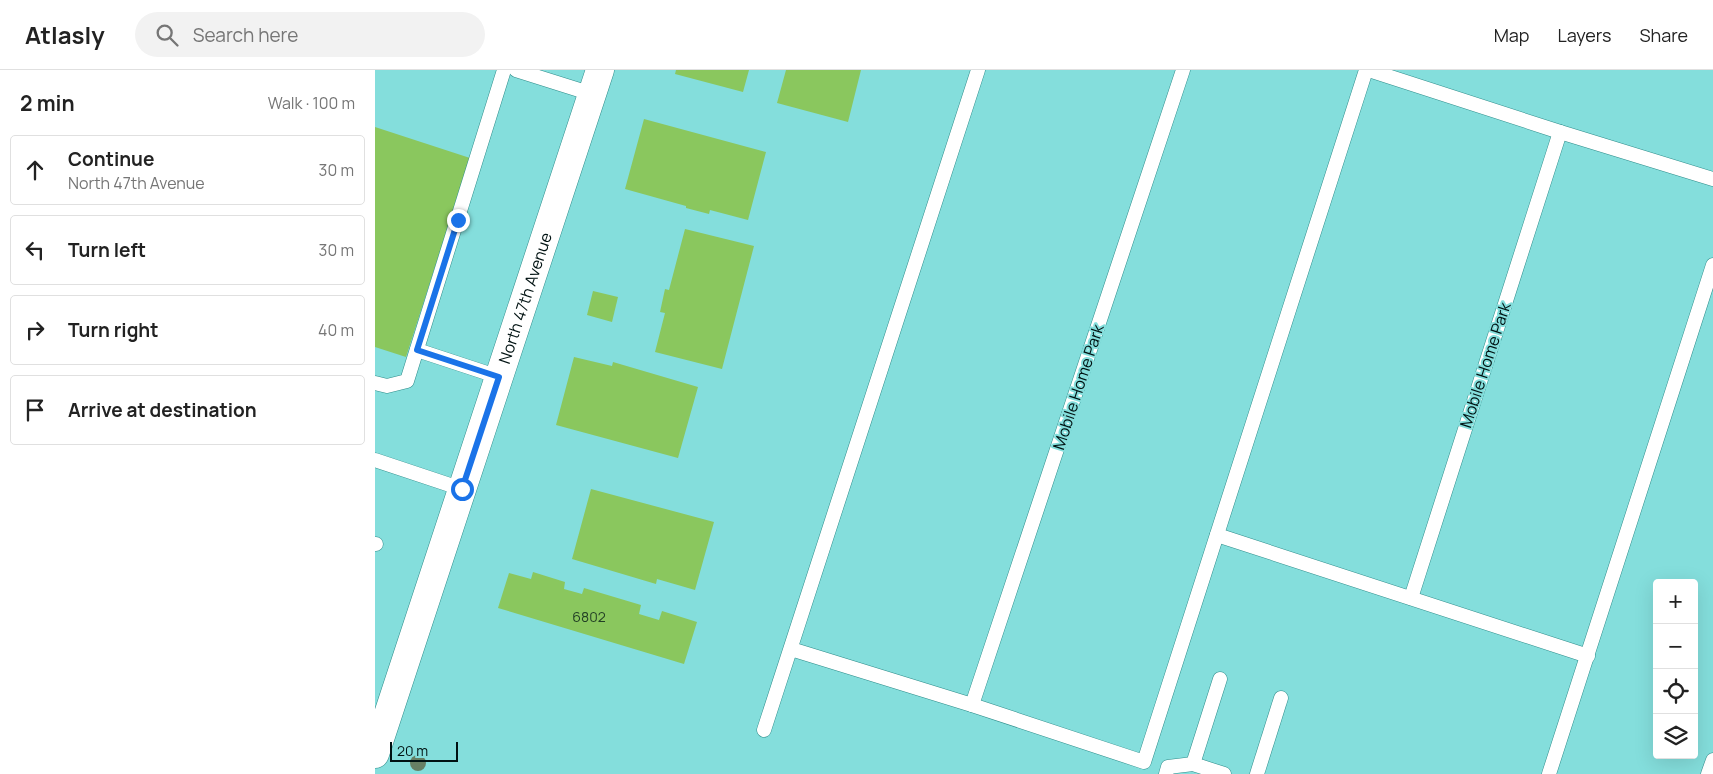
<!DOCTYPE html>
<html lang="en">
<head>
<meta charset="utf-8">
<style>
  body { margin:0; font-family:Manrope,sans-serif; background:#f2f2f2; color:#222 }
  .controls { position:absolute; right:15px; bottom:15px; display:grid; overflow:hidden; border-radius:5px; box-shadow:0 5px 20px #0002 }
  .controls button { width:45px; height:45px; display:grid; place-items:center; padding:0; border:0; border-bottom:1px solid #e0e0e0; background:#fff; color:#222; font:25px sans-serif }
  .scale { position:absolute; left:15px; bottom:12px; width:68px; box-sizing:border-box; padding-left:5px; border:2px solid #001212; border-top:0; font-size:14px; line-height:18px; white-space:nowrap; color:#001212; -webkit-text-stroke:4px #84dedc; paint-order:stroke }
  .stop { position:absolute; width:15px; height:15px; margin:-11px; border:4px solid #1a73e8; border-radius:50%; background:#fff }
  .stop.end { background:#1a73e8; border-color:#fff; box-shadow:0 1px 5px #0008 }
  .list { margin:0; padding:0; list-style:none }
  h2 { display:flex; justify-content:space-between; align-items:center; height:65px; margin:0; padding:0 20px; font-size:21px }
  h2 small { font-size:16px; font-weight:400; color:#767676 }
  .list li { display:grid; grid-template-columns:32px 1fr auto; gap:15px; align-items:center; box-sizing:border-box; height:70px; margin:0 10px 10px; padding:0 10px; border:1px solid #e0e0e0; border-radius:5px }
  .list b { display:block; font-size:19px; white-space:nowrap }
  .list p { margin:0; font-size:16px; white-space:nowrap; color:#767676 }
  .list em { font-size:16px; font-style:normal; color:#767676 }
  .icon { flex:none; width:28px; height:28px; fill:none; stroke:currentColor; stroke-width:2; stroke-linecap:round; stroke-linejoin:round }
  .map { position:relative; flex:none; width:1338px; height:704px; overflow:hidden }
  header { display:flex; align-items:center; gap:30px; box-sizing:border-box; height:70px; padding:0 25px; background:#fff; border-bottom:1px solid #e0e0e0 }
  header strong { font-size:24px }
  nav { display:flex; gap:28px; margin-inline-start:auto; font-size:18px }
  .search { width:350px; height:45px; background:#f2f2f2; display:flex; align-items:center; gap:12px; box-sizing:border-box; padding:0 18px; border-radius:28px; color:#767676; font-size:19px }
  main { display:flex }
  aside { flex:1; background:#fff }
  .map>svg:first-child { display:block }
  .building { fill:#8ac75e }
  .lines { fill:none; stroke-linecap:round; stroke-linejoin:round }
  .lane-casing { stroke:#2e8d8b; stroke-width:15 }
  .secondary-casing { stroke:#2e8d8b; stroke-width:29 }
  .lane { stroke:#fff; stroke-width:14 }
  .secondary { stroke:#fff; stroke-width:28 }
  .tree { fill:#677f64 }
  .route { stroke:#1a73e8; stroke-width:6 }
  .labels { text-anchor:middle; stroke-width:4; stroke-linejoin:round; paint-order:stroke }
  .number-label { font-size:14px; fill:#223f25 }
  .street-label { font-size:16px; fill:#001212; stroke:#84dedc }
</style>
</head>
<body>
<header>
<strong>Atlasly</strong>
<div class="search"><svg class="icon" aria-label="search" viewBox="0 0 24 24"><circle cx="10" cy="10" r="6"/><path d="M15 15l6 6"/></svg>Search here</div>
<nav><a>Map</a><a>Layers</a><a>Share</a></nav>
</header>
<main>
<aside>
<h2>2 min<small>Walk · 100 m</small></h2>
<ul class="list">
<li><svg class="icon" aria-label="ahead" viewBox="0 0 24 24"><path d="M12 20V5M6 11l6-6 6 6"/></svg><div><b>Continue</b><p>North 47th Avenue</p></div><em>30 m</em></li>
<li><svg class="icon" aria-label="left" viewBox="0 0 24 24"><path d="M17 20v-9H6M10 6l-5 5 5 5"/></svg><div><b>Turn left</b></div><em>30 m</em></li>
<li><svg class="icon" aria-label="right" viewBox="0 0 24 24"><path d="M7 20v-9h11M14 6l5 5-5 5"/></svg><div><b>Turn right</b></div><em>40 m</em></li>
<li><svg class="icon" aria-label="arrive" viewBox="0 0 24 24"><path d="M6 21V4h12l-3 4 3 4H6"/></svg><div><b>Arrive at destination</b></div></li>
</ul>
</aside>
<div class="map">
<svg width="1338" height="704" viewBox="0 0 1338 704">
  <rect width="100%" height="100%" fill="#84dedc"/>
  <g class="building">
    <polygon points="301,0 374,0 368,22 300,4"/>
    <polygon points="411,0 486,0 473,52 402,33"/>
    <polygon points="269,49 391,82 373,150 335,140 334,144 311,138 311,136 250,119"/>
    <polygon points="0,57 95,88 31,287 0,277"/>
    <polygon points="310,159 379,176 347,299 280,282 290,243 285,242 290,219 294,220"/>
    <polygon points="218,221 243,227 237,252 212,245"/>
    <polygon points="199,287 237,296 238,292 323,317 303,388 181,355"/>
    <polygon points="216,419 339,452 320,520 282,509 281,514 197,489"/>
    <polygon points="158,502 190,512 189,519 207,524 209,518 266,535 264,544 284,550 287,541 322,552 309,594 123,538 134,503 156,509"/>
  </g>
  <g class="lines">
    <g class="lane-casing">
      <g id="lane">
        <polyline points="141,0 217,24"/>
        <polyline points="994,0 1185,62 1338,109"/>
        <polyline points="42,280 124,307"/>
        <polyline points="0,313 12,316 32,311 129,0"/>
        <polyline points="0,390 87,419"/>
        <polyline points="842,465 1213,586"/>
        <polyline points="0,474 1,474"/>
        <polyline points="1036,528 1185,62"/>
        <polyline points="416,579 597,635 769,692 991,0"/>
        <polyline points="597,635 808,0"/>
        <polyline points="389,660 603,0"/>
        <polyline points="818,694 845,609"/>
        <polyline points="791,704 793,697 818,694 849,704"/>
        <polyline points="882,704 906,628"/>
        <polyline points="1174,704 1338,195"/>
        <polyline points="1333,704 1338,690"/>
      </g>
    </g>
    <g class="secondary-casing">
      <g id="secondary">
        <path id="s1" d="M0 684 225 0"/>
      </g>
    </g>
    <use href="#lane" class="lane"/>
    <use href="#secondary" class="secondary"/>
  </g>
  <circle class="tree" cx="43" cy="693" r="8"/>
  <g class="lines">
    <polyline class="route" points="83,150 42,280 124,307 87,419"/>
  </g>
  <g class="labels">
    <g class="number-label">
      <text x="214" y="552">6802</text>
    </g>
    <g class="street-label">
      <text dy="6" stroke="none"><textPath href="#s1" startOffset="480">North 47th Avenue</textPath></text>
      <text transform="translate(1110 295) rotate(-72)" y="6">Mobile Home Park</text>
      <text transform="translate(703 317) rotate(-72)" y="6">Mobile Home Park</text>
    </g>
  </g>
</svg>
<div class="controls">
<button>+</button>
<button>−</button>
<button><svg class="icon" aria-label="locate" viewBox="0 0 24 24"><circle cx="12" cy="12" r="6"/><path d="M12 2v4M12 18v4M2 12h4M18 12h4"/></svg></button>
<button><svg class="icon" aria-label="layers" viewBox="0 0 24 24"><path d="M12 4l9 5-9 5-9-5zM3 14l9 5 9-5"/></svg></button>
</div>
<div class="scale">20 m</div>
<div class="stop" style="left:87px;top:419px"></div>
<div class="stop end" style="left:83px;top:150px"></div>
</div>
</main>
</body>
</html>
